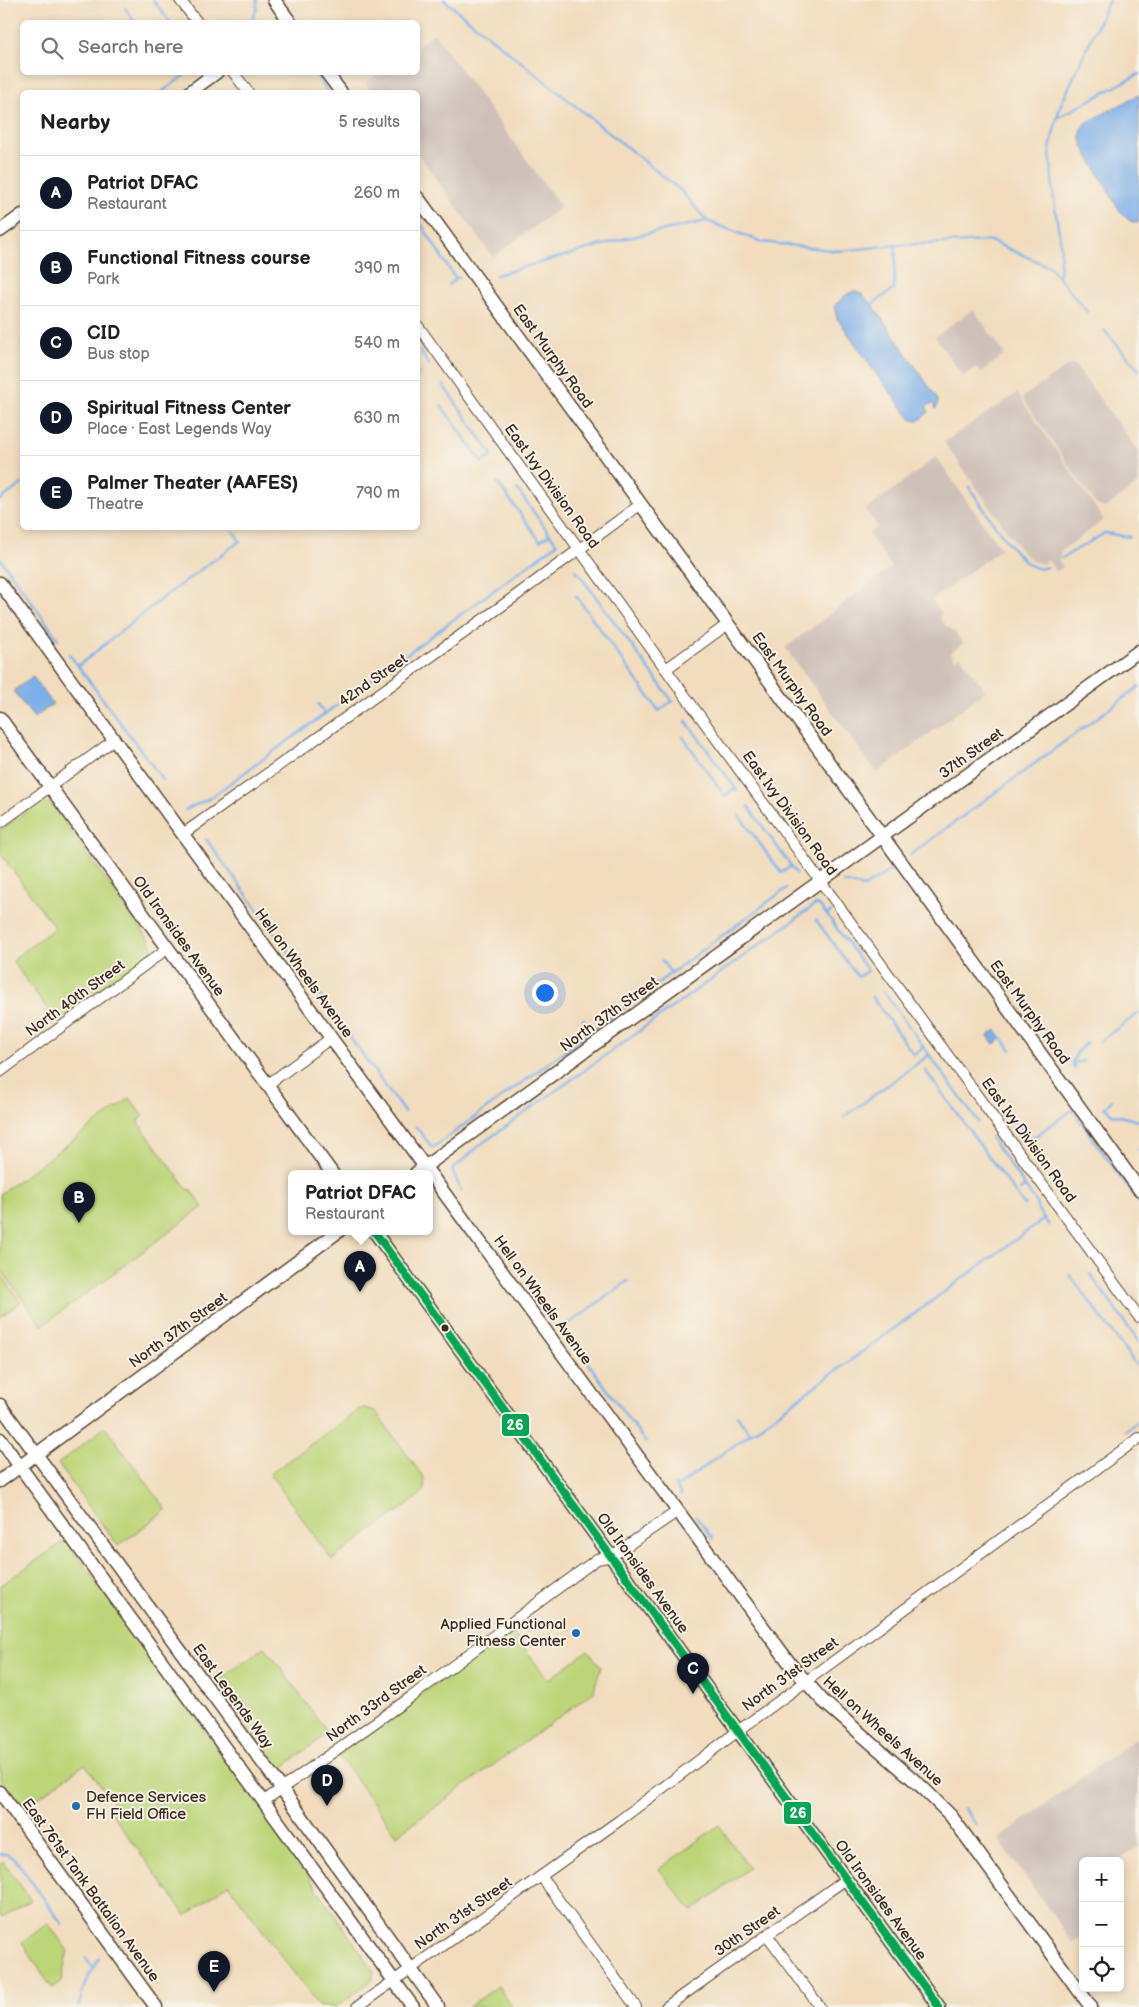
<!DOCTYPE html>
<html lang="en">
<head>
<meta charset="utf-8">
<style>
  body { margin:0; font-family:"Balsamiq Sans",sans-serif; background:#f6f6f6; color:#202124 }
  .controls { position:absolute; right:15px; bottom:15px; display:grid; overflow:hidden; border-radius:8px; box-shadow:0 2px 8px #0003 }
  .controls button { width:45px; height:45px; display:grid; place-items:center; padding:0; border:0; border-bottom:1px solid #e0e0e0; background:#fff; color:#202124; font:25px sans-serif }
  .you { position:absolute; left:544px; top:992px; width:18px; height:18px; margin:-12px; border:4px solid #fff; border-radius:50%; background:#1a73e8; box-shadow:0 0 0 8px #1a73e833 }
  .badge { display:grid; place-items:center; width:32px; height:32px; border-radius:50%; background:#111827; color:#fff; font-size:16px; font-weight:700 }
  .pin { position:absolute; translate:-50% -41px; filter:drop-shadow(0 1px 2px #0008) }
  .pin::after { content:''; position:absolute; top:26px; width:18px; height:15px; background:inherit; clip-path:polygon(0 0,100% 0,50% 100%) }
  .popup { position:absolute; left:288px; top:1170px; width:145px; height:65px; box-sizing:border-box; display:grid; place-content:center; border-radius:8px; background:#fff; filter:drop-shadow(0 1px 4px #0005); font-size:16px; white-space:nowrap; color:#757577 }
  .popup b { font-size:19px; color:#202124 }
  .popup::after { content:''; position:absolute; left:50%; top:100%; margin-left:-10px; border:10px solid transparent; border-top-color:#fff }
  .list { margin:0; padding:0; list-style:none }
  h2 { display:flex; justify-content:space-between; align-items:center; height:65px; margin:0; padding:0 20px; font-size:21px }
  h2 small { font-size:16px; font-weight:400; color:#757577 }
  .list li { display:grid; grid-template-columns:32px 1fr auto; gap:15px; align-items:center; box-sizing:border-box; height:75px; padding:0 20px; border-top:1px solid #e0e0e0 }
  .list b { display:block; font-size:19px; white-space:nowrap }
  .list p { margin:0; font-size:16px; white-space:nowrap; color:#757577 }
  .list em { font-size:16px; font-style:normal; color:#757577 }
  .icon { flex:none; width:28px; height:28px; fill:none; stroke:currentColor; stroke-width:2; stroke-linecap:round; stroke-linejoin:round }
  .map { position:relative; flex:none; width:1139px; height:2007px; overflow:hidden }
  .search { position:absolute; background:#fff; box-shadow:0 2px 8px #0003; left:20px; top:20px; width:400px; height:55px; display:flex; align-items:center; gap:12px; box-sizing:border-box; padding:0 18px; border-radius:8px; color:#757577; font-size:19px }
  .panel { position:absolute; background:#fff; box-shadow:0 2px 8px #0003; left:20px; top:90px; width:400px; height:440px; border-radius:8px }
  .map>svg:first-child { display:block }
  .industrial { fill:#cec1b9 }
  .green { fill:#bdd579; stroke:#7c804c }
  .water { fill:#7cb0ea; stroke:#5c6d84 }
  .lines { fill:none; stroke-linecap:round; stroke-linejoin:round }
  .stream { stroke:#7cb0ea; stroke-width:2.5 }
  .minor-casing { stroke:#564536; stroke-width:12 }
  .tertiary-casing { stroke:#564536; stroke-width:15 }
  .minor { stroke:#fff; stroke-width:10 }
  .tertiary { stroke:#fff; stroke-width:12 }
  .bus-1-casing { stroke:#f7f3e8; stroke-width:11 }
  .bus-1 { stroke:#00a651; stroke-width:8 }
  .bus-dot { fill:#3b2a1e; stroke:#f7f3e8; stroke-width:2 }
  .poi-dot { fill:#1f6fb2; stroke:#f7f3e8; stroke-width:2 }
  .labels { text-anchor:middle; stroke-width:4; stroke-linejoin:round; paint-order:stroke }
  .street-label { font-size:15px; fill:#3b2a1e; stroke:#f7f3e8 }
  .poi-label { font-size:15px; fill:#3b2a1e; stroke:#f7f3e8; text-anchor:end }
  .line-badge { stroke:#f7f3e8; stroke-width:2 }
  .badge-label { font-size:14px; text-anchor:middle; font-weight:bold; fill:#fff }
</style>
</head>
<body>
<div class="map">
<svg width="1139" height="2007" viewBox="0 0 1139 2007">
  <rect width="100%" height="100%" fill="#f7f3e8"/>
  <filter id="ink" filterUnits="userSpaceOnUse"><feTurbulence type="fractalNoise" baseFrequency=".02" numOctaves="2"/><feDisplacementMap in="SourceGraphic" scale="10" xChannelSelector="R" yChannelSelector="G"/><feConvolveMatrix kernelMatrix="1 2 1 2 8 2 1 2 1" color-interpolation-filters="sRGB"/></filter>
  <filter id="wash" filterUnits="userSpaceOnUse"><feTurbulence type="fractalNoise" baseFrequency=".0096" numOctaves="4" result="noise"/><feDisplacementMap in="SourceGraphic" scale="20" xChannelSelector="R" yChannelSelector="G"/><feGaussianBlur stdDeviation="1.12" result="paint"/><feColorMatrix in="noise" values="0 0 0 0 0 0 0 0 0 0 0 0 0 0 0 0 0 1.4 0 .05"/><feComposite in="paint" operator="in"/></filter>
  <g filter="url(#wash)">
    <rect width="100%" height="100%" fill="#f1ddbd"/>
    <g class="industrial">
      <polygon points="434,33 561,207 493,257 418,154 418,92 372,92 365,83 379,73 418,72 418,45"/>
      <polygon points="973,309 1005,354 980,373 976,367 963,376 935,337"/>
      <polygon points="1072,363 1075,365 1139,452 1139,483 1105,508 1096,504 1023,399 1024,396"/>
      <polygon points="1017,393 1104,520 1061,551 1059,561 1063,567 1056,572 1048,560 1042,564 1034,562 1022,552 944,442"/>
      <polygon points="936,457 1001,549 932,600 942,614 939,617 946,626 954,631 963,643 950,653 955,660 960,656 986,691 877,773 785,648 892,567 868,534 878,527 866,510"/>
      <polygon points="1139,1736 1139,1846 1118,1861 1083,1861 1083,1936 1073,1943 998,1839"/>
    </g>
    <g class="green">
      <polygon points="43,800 52,805 150,941 153,949 149,954 57,1022 13,962 17,956 55,928 0,853 0,830"/>
      <polygon points="130,1098 143,1117 137,1121 188,1190 190,1189 203,1207 42,1326 0,1268 0,1194"/>
      <polygon points="0,1273 21,1302 0,1317"/>
      <polygon points="364,1408 375,1411 378,1415 424,1478 425,1490 419,1496 332,1560 270,1474 358,1410"/>
      <polygon points="105,1427 166,1509 165,1511 118,1546 58,1464"/>
      <polygon points="66,1540 293,1851 322,1897 374,1971 372,1980 336,2007 319,2007 228,1884 186,1916 107,1807 113,1802 85,1764 22,1810 0,1780 0,1586"/>
      <polygon points="510,1629 548,1680 588,1650 601,1667 594,1689 595,1691 397,1835 338,1755"/>
      <polygon points="265,1647 328,1733 279,1770 216,1682"/>
      <polygon points="719,1825 749,1868 692,1911 659,1869"/>
      <polygon points="3,1861 31,1900 3,1918 0,1914 0,1864"/>
      <polygon points="48,1923 68,1951 61,1981 52,1988 22,1943"/>
      <polygon points="498,1986 512,2007 469,2007"/>
    </g>
    <g class="water">
      <polygon points="1139,95 1139,222 1137,223 1130,221 1121,213 1084,148 1080,136 1084,124"/>
      <polygon points="854,291 862,294 872,304 935,395 938,402 936,409 932,403 926,407 929,412 918,421 912,420 880,379 837,318 834,306 846,295"/>
      <polygon points="33,677 53,704 34,718 13,691"/>
      <polygon points="996,1030 1002,1038 994,1044 988,1036"/>
    </g>
    <g class="lines">
      <g class="stream">
        <polyline points="153,0 170,22"/>
        <polyline points="444,0 680,190 707,221"/>
        <polyline points="125,8 135,22"/>
        <polyline points="251,22 257,9 257,0"/>
        <polyline points="313,72 328,92"/>
        <polyline points="162,92 189,72"/>
        <polyline points="1057,118 1139,74"/>
        <polyline points="418,219 455,278 459,278"/>
        <polyline points="496,275 627,238 707,221 762,242 839,251 896,245 991,241 1050,267 1087,312"/>
        <polyline points="1059,278 1061,246 1053,193 1050,149 1059,109 1109,0"/>
        <polyline points="448,285 455,280"/>
        <polyline points="872,304 894,289 896,245"/>
        <polyline points="1104,330 1139,370"/>
        <polyline points="420,351 429,365"/>
        <polyline points="418,375 419,373"/>
        <polyline points="441,405 482,462 491,457 491,453 443,385"/>
        <polyline points="497,482 540,541 550,534"/>
        <path d="M969 487C981 504 1015 559 1032 566 1037 569 1042 569 1047 567"/>
        <polyline points="0,500 22,484"/>
        <polyline points="0,558 58,639"/>
        <polyline points="1062,558 1105,533 1130,537"/>
        <polyline points="576,570 673,702"/>
        <polyline points="576,596 659,711 672,701"/>
        <polyline points="69,654 163,780"/>
        <polyline points="78,666 165,596 240,541 233,531"/>
        <polyline points="318,704 325,714"/>
        <polyline points="686,721 737,790"/>
        <polyline points="683,737 725,796 735,788"/>
        <polyline points="748,806 796,873"/>
        <polyline points="185,810 210,798 557,544 517,489"/>
        <polyline points="739,815 781,873 791,866"/>
        <polyline points="206,839 301,969"/>
        <polyline points="910,855 1139,687"/>
        <polyline points="843,882 864,887 893,869"/>
        <polyline points="816,920 858,977 868,971 827,915 831,912"/>
        <polyline points="662,961 671,973"/>
        <polyline points="883,991 978,1122"/>
        <polyline points="318,993 404,1112"/>
        <polyline points="872,997 914,1055 924,1047"/>
        <polyline points="583,1019 592,1031"/>
        <polyline points="1002,1038 1011,1050"/>
        <polyline points="1100,1041 1139,1013"/>
        <polyline points="1073,1063 1084,1061"/>
        <path d="M1075 1068 1072 1063C1076 1054 1079 1047 1088 1043"/>
        <polyline points="925,1070 1024,1205 1026,1204"/>
        <polyline points="1104,1107 1112,1114 1139,1121"/>
        <polyline points="1105,1108 1112,1100"/>
        <polyline points="844,1117 929,1055"/>
        <polyline points="1015,1122 1028,1136 1034,1137 1072,1110 1139,1202"/>
        <polyline points="416,1127 432,1147 434,1147 787,888"/>
        <polyline points="991,1138 1038,1205 1038,1210 1044,1219 1045,1218"/>
        <polyline points="1137,1150 1139,1149"/>
        <polyline points="461,1190 452,1170 480,1145 815,905 819,905 827,915"/>
        <polyline points="1020,1190 1025,1186"/>
        <polyline points="1090,1274 1139,1342"/>
        <polyline points="1070,1275 1139,1369"/>
        <polyline points="628,1281 563,1328 646,1443"/>
        <polyline points="737,1415 750,1434"/>
        <polyline points="1125,1431 1139,1420"/>
        <polyline points="675,1485 681,1495"/>
        <polyline points="677,1487 1044,1219 1049,1225"/>
        <polyline points="696,1516 713,1539"/>
        <polyline points="964,1808 977,1826"/>
        <polyline points="0,1854 6,1854 15,1859 62,1924"/>
        <polyline points="86,1958 92,1966"/>
        <polyline points="78,2007 86,1981 99,1958"/>
      </g>
    </g>
  </g>
  <g filter="url(#ink)">
    <g class="lines">
      <g class="minor-casing">
        <g id="minor">
          <polyline points="180,0 197,22"/>
          <polyline points="233,72 248,92"/>
          <polyline points="418,326 691,704 1139,1317"/>
          <polyline points="666,669 728,624"/>
          <polyline points="0,823 114,740"/>
          <polyline points="183,834 510,600 641,504"/>
          <polyline points="0,1072 168,948"/>
          <polyline points="267,1085 331,1038"/>
          <polyline points="264,1801 411,1697 597,1559 612,1556 678,1511"/>
          <polyline points="541,1876 636,2007"/>
          <polyline points="767,1935 820,2007"/>
          <polyline points="357,2007 620,1820 738,1731 1139,1438"/>
          <polyline points="666,2007 846,1879"/>
        </g>
      </g>
      <g class="tertiary-casing">
        <g id="tertiary">
          <polyline points="274,0 290,22"/>
          <polyline points="326,72 341,92"/>
          <polyline points="190,92 217,72"/>
          <polyline points="418,198 1139,1189"/>
          <polyline points="0,231 22,215"/>
          <polyline points="0,583 425,1167 791,1665 823,1701 923,1788 951,1816 1091,2007"/>
          <polyline points="0,718 332,1173"/>
          <polyline points="416,1173 1139,651"/>
          <polyline points="374,1231 939,2007"/>
          <polyline points="0,1405 282,1789 438,2007"/>
          <polyline points="0,1439 413,2007"/>
          <polyline points="0,1481 339,1231"/>
          <polyline points="0,1792 156,2007"/>
        </g>
      </g>
      <use href="#minor" class="minor"/>
      <use href="#tertiary" class="tertiary"/>
      <g class="bus-1-casing">
        <polyline id="bus-1" points="374,1231 939,2007"/>
      </g>
      <use href="#bus-1" class="bus-1"/>
    </g>
  </g>
  <circle class="bus-dot" cx="445" cy="1328" r="4.5"/>
  <g class="poi-dot">
    <circle cx="576" cy="1633" r="5"/>
    <circle cx="76" cy="1806" r="5"/>
  </g>
  <g class="labels">
    <g class="street-label">
      <text transform="translate(553 356) rotate(54)" y="5">East Murphy Road</text>
      <text transform="translate(552 486) rotate(54)" y="5">East Ivy Division Road</text>
      <text transform="translate(373 680) rotate(-35)" y="5">42nd Street</text>
      <text transform="translate(792 684) rotate(54)" y="5">East Murphy Road</text>
      <text transform="translate(971 753) rotate(-36)" y="5">37th Street</text>
      <text transform="translate(790 813) rotate(54)" y="5">East Ivy Division Road</text>
      <text transform="translate(179 936) rotate(54)" y="5">Old Ironsides Avenue</text>
      <text transform="translate(304 973) rotate(54)" y="5">Hell on Wheels Avenue</text>
      <text transform="translate(75 998) rotate(-36)" y="5">North 40th Street</text>
      <text transform="translate(1030 1012) rotate(54)" y="5">East Murphy Road</text>
      <text transform="translate(609 1014) rotate(-36)" y="5">North 37th Street</text>
      <text transform="translate(1029 1140) rotate(54)" y="5">East Ivy Division Road</text>
      <text transform="translate(543 1300) rotate(54)" y="5">Hell on Wheels Avenue</text>
      <text transform="translate(178 1330) rotate(-36)" y="5">North 37th Street</text>
      <text transform="translate(643 1573) rotate(54)" y="5">Old Ironsides Avenue</text>
      <text transform="translate(790 1674) rotate(-36)" y="5">North 31st Street</text>
      <text transform="translate(233 1696) rotate(54)" y="5">East Legends Way</text>
      <text transform="translate(376 1703) rotate(-36)" y="5">North 33rd Street</text>
      <text transform="translate(883 1731) rotate(42)" y="5">Hell on Wheels Avenue</text>
      <text transform="translate(91 1890) rotate(54)" y="5">East 761st Tank Battalion Avenue</text>
      <text transform="translate(881 1900) rotate(54)" y="5">Old Ironsides Avenue</text>
      <text transform="translate(463 1913) rotate(-35)" y="5">North 31st Street</text>
      <text transform="translate(747 1931) rotate(-35)" y="5">30th Street</text>
    </g>
    <g class="poi-label">
      <text x="566" y="1629">Applied Functional<tspan x="566" dy="17">Fitness Center</tspan></text>
      <text x="86" y="1802" text-anchor="start">Defence Services<tspan x="86" dy="17">FH Field Office</tspan></text>
    </g>
  </g>
  <g class="line-badge">
    <rect x="501" y="1413" width="29" height="24" rx="5" fill="#00a651"/>
    <rect x="783" y="1801" width="29" height="24" rx="5" fill="#00a651"/>
  </g>
  <g class="badge-label">
    <text x="515" y="1430">26</text>
    <text x="798" y="1818">26</text>
  </g>
</svg>
<div class="controls">
<button>+</button>
<button>−</button>
<button><svg class="icon" aria-label="locate" viewBox="0 0 24 24"><circle cx="12" cy="12" r="6"/><path d="M12 2v4M12 18v4M2 12h4M18 12h4"/></svg></button>
</div>
<div class="you"></div>
<div class="pin badge" style="left:360px;top:1292px">A</div>
<div class="popup"><b>Patriot DFAC</b>Restaurant</div>
<div class="pin badge" style="left:79px;top:1223px">B</div>
<div class="pin badge" style="left:693px;top:1694px">C</div>
<div class="pin badge" style="left:327px;top:1806px">D</div>
<div class="pin badge" style="left:214px;top:1992px">E</div>
<div class="search"><svg class="icon" aria-label="search" viewBox="0 0 24 24"><circle cx="10" cy="10" r="6"/><path d="M15 15l6 6"/></svg>Search here</div>
<section class="panel">
<h2>Nearby<small>5 results</small></h2>
<ul class="list">
<li><span class="badge">A</span><div><b>Patriot DFAC</b><p>Restaurant</p></div><em>260 m</em></li>
<li><span class="badge">B</span><div><b>Functional Fitness course</b><p>Park</p></div><em>390 m</em></li>
<li><span class="badge">C</span><div><b>CID</b><p>Bus stop</p></div><em>540 m</em></li>
<li><span class="badge">D</span><div><b>Spiritual Fitness Center</b><p>Place · East Legends Way</p></div><em>630 m</em></li>
<li><span class="badge">E</span><div><b>Palmer Theater (AAFES)</b><p>Theatre</p></div><em>790 m</em></li>
</ul>
</section>
</div>
</body>
</html>
